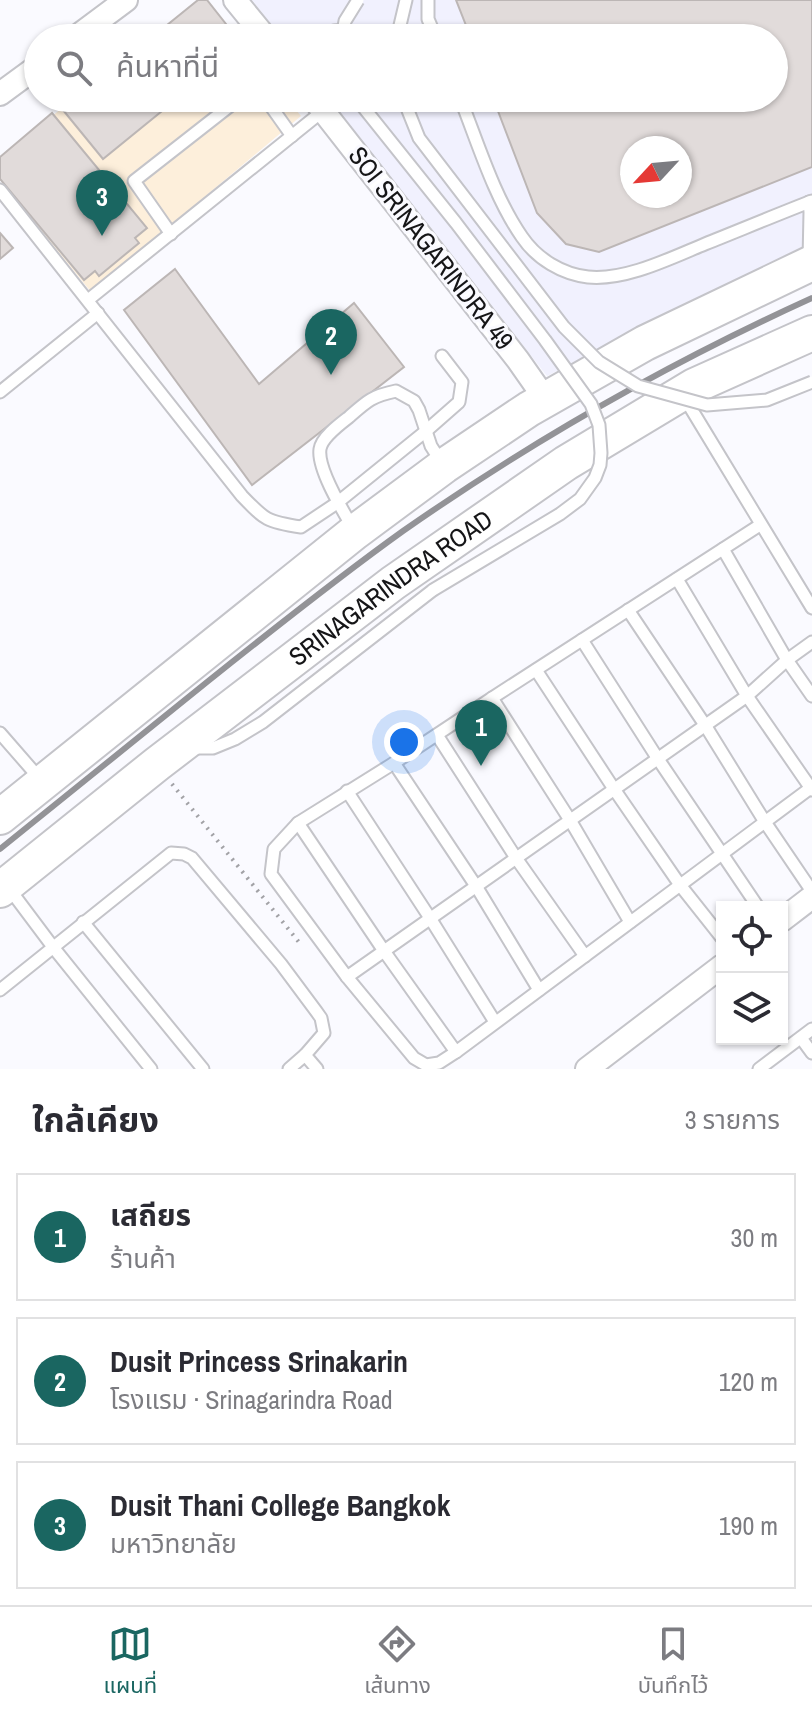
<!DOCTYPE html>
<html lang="th">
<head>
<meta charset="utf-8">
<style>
  body { margin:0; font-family:"Archivo Narrow","Noto Sans Thai",sans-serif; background:#f7f7f7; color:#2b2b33 }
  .controls { position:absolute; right:24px; bottom:24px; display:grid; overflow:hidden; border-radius:0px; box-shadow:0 2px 6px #0004 }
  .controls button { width:72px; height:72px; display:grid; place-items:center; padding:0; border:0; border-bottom:2px solid #e1e1e2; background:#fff; color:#2b2b33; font:40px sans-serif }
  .compass { position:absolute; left:620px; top:136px; width:72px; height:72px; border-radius:50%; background:#fff; box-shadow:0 2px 6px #0004; rotate:244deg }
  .you { position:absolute; left:404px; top:742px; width:28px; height:28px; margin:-20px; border:6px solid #fff; border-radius:50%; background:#1a73e8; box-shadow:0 0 0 12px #1a73e833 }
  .badge { display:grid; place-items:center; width:52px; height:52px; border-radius:50%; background:#1a6661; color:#fff; font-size:26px; font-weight:700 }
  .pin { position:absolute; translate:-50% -66px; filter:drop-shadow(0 2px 4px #0008) }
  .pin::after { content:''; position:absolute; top:42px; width:28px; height:24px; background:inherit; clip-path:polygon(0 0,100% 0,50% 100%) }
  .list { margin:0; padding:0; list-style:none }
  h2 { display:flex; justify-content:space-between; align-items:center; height:104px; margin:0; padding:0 32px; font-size:34px }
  h2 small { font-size:26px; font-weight:400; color:#7c7c81 }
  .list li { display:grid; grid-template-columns:52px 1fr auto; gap:24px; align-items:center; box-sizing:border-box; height:128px; margin:0 16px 16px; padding:0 16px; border:2px solid #e1e1e2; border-radius:0px }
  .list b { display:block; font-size:30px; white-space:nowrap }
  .list p { margin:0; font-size:26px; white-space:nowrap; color:#7c7c81 }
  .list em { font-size:26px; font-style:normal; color:#7c7c81 }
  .icon { flex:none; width:44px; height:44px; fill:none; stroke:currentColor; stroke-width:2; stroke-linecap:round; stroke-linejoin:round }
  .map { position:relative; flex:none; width:812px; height:1069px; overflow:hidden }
  .search { position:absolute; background:#fff; box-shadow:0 2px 6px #0004; left:24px; right:24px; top:24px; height:88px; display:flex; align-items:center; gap:20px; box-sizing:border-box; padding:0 28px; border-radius:44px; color:#7c7c81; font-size:30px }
  .sheet { height:536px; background:#fff }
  nav { display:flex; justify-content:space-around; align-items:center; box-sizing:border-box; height:112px; border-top:2px solid #e1e1e2; background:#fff; font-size:22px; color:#7c7c81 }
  nav a { display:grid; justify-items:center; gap:4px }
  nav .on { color:#1a6661 }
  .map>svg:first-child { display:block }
  .built { fill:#f1f1fe; fill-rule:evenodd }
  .education { fill:#fdefdb }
  .building { fill:#e1dbda; stroke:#bcb6b5; stroke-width:2; fill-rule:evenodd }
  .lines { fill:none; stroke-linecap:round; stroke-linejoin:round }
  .lane-casing { stroke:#c4c4c9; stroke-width:15 }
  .street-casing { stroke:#c4c4c9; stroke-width:26 }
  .primary-casing { stroke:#c4c4c9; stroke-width:38 }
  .path { stroke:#a2a2a6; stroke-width:4; stroke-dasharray:2 6; stroke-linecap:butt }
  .lane { stroke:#fff; stroke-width:11 }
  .street { stroke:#fff; stroke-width:22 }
  .primary { stroke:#fff; stroke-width:34 }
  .rail { stroke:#939397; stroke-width:6 }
  .lane-bridge-casing { stroke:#c4c4c9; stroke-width:15; stroke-linecap:butt }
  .lane-bridge { stroke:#fff; stroke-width:11 }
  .labels { text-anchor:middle; stroke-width:6; stroke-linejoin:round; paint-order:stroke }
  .street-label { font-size:26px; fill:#151517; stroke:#fafaff }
</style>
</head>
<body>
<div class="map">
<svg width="812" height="1069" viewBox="0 0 812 1069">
  <rect width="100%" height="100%" fill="#fafaff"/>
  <path class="built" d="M252 0H812V251L662 318 547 376 329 98H774V38H282ZM632 148H680V196H632Z"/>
  <polygon class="education" points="75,98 286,98 301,116 91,292 0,180 0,157"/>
  <g class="building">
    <polygon points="198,0 207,0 237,38 151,38"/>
    <path d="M456 0H812V167L599 252 566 244 537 213 493 98H774V38H471ZM632 148H680V196H632Z"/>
    <polygon points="77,98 178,98 103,159 63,110"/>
    <polygon points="52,113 147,228 135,238 139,243 99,276 95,271 84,280 0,179 0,157"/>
    <polygon points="0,233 13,248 0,259"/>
    <polygon points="175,269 259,384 354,303 404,367 252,485 124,310"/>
  </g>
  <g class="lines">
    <g class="lane-casing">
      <g id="lane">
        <polyline points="428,0 428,19 436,38"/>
        <path d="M316 38C330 30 346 27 360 38"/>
        <polyline points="397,38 406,0"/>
        <polyline points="265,98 292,136"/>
        <path d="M460 98C478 143 494 197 522 237 537 259 562 274 588 277 625 281 671 258 705 244 740 230 776 215 812 201"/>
        <path d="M0 190 242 496C265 520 267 522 301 527L337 503 426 431 459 402 462 382 442 356"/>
        <polyline points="809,202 810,212 809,261"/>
        <polyline points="171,234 134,181 240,98"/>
        <polyline points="88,300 324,110"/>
        <polyline points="0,392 98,313"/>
        <polyline points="684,397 812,608"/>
        <polyline points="760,525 492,698 394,763 298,823 274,849 271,874 347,977 414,1058 426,1065 439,1063 456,1052 812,787"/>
        <path d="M353 528C343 511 317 469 320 449 322 437 340 424 349 417 367 401 372 396 396 391L414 401 419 410 431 446 442 463"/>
        <polyline points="723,549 787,660 812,696"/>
        <polyline points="677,579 747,696 812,790"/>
        <polyline points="628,610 705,725 765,822 809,887"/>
        <polyline points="582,640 658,759 758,907"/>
        <polyline points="536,670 614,789 680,885 722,938"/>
        <polyline points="492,698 570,820 630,922"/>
        <polyline points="0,733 40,779"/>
        <polyline points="437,735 516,858 585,956"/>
        <polyline points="193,748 213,748 235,739 263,722 433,590"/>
        <polyline points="394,763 476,886 539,990"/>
        <polyline points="347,791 430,918 495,1022"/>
        <polyline points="298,823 384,951 456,1052"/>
        <polyline points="8,887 53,947 151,1069"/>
        <polyline points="83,922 203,1069"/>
        <polyline points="347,977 747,696 787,660 812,642"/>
        <polyline points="0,990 171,853 184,854 192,858 281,964 316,1011 321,1018 324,1033 305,1055 289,1069"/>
        <polyline points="801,1038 812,1053"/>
        <polyline points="305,1055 317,1069"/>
        <polyline points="759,1069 812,1029"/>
      </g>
    </g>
    <g class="street-casing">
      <g id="street">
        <polyline points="235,0 266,38"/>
        <polyline points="75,38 126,0"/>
        <polyline points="0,94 38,66"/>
        <polyline points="313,98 518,360 546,400"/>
        <polyline points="782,920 812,897"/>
        <polyline points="587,1069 722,966"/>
      </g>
    </g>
    <g class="primary-casing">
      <g id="primary">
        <polyline points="0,817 355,532 444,466 529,409 645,343 812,263"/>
        <path id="s1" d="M0 890 157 764 393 583 566 463 694 386 812 333"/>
      </g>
    </g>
    <polyline class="path" points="172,784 302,946"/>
    <use href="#lane" class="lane"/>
    <use href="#street" class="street"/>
    <use href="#primary" class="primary"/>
    <path class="rail" d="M0 849C69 793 138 738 207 682 272 630 336 579 403 531 532 441 669 363 812 298"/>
    <g class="lane-bridge-casing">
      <g id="lane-bridge">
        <polyline points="342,38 345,21 358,0"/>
        <polyline points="356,98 456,223 545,340 591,404 599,425 601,453 600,465 595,478 580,499 560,514 433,590"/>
        <polyline points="403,98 419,138 564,327 599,362 638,386 707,405 767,400 812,382"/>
      </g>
    </g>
    <use href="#lane-bridge" class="lane-bridge"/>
  </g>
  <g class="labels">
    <g class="street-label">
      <text transform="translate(431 248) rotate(52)" y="9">SOI SRINAGARINDRA 49</text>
      <text dy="9" stroke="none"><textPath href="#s1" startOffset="494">SRINAGARINDRA ROAD</textPath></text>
    </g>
  </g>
</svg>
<div class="controls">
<button><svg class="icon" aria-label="locate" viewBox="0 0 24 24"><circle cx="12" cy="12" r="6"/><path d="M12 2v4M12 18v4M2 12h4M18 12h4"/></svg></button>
<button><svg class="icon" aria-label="layers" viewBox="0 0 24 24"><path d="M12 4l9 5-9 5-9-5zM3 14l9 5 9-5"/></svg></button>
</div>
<svg class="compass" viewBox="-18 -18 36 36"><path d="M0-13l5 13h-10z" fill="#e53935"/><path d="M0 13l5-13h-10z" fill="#7c7c81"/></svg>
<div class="you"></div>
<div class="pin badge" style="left:481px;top:766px">1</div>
<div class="pin badge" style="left:331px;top:375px">2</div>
<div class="pin badge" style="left:102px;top:236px">3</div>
<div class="search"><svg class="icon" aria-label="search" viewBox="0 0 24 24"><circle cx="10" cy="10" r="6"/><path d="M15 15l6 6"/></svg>ค้นหาที่นี่</div>
</div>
<section class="sheet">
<h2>ใกล้เคียง<small>3 รายการ</small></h2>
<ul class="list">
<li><span class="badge">1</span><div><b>เสถียร</b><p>ร้านค้า</p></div><em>30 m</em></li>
<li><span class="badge">2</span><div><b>Dusit Princess Srinakarin</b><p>โรงแรม · Srinagarindra Road</p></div><em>120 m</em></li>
<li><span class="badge">3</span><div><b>Dusit Thani College Bangkok</b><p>มหาวิทยาลัย</p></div><em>190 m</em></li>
</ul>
</section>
<nav>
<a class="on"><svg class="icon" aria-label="map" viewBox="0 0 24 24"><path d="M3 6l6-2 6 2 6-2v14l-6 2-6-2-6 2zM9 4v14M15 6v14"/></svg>แผนที่</a>
<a><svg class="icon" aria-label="directions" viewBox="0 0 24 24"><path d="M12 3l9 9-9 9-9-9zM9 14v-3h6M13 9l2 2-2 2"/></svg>เส้นทาง</a>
<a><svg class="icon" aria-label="saved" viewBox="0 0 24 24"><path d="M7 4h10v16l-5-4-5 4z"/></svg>บันทึกไว้</a>
</nav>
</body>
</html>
